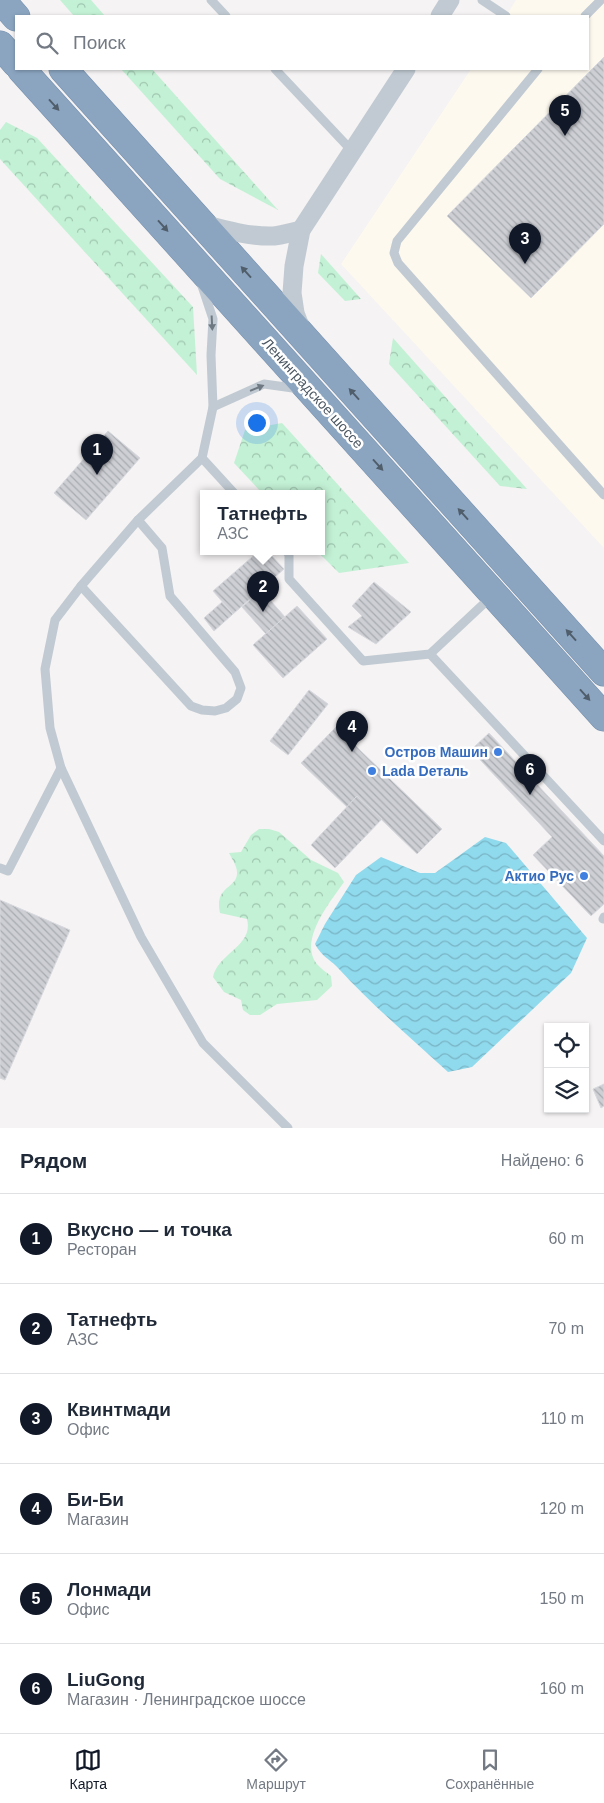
<!DOCTYPE html>
<html lang="ru">
<head>
<meta charset="utf-8">
<style>
  body { margin:0; font-family:Helvetica,sans-serif; background:#f2f2f3; color:#1f2937 }
  .controls { position:absolute; right:15px; bottom:15px; display:grid; overflow:hidden; border-radius:0px; box-shadow:0 1px 4px #0004 }
  .controls button { width:45px; height:45px; display:grid; place-items:center; padding:0; border:0; border-bottom:1px solid #e0e1e3; background:#fff; color:#1f2937; font:25px sans-serif }
  .you { position:absolute; left:256px; top:422px; width:18px; height:18px; margin:-12px; border:4px solid #fff; border-radius:50%; background:#1a73e8; box-shadow:0 0 0 8px #1a73e833 }
  .badge { display:grid; place-items:center; width:32px; height:32px; border-radius:50%; background:#111827; color:#fff; font-size:16px; font-weight:700 }
  .pin { position:absolute; translate:-50% -41px; filter:drop-shadow(0 1px 2px #0008) }
  .pin::after { content:''; position:absolute; top:26px; width:18px; height:15px; background:inherit; clip-path:polygon(0 0,100% 0,50% 100%) }
  .popup { position:absolute; left:200px; top:490px; width:125px; height:65px; box-sizing:border-box; display:grid; place-content:center; border-radius:0px; background:#fff; filter:drop-shadow(0 1px 4px #0005); font-size:16px; white-space:nowrap; color:#747a83 }
  .popup b { font-size:19px; color:#1f2937 }
  .popup::after { content:''; position:absolute; left:50%; top:100%; margin-left:-10px; border:10px solid transparent; border-top-color:#fff }
  .list { margin:0; padding:0; list-style:none }
  h2 { display:flex; justify-content:space-between; align-items:center; height:65px; margin:0; padding:0 20px; font-size:21px }
  h2 small { font-size:16px; font-weight:400; color:#747a83 }
  .list li { display:grid; grid-template-columns:32px 1fr auto; gap:15px; align-items:center; box-sizing:border-box; height:90px; padding:0 20px; border-top:1px solid #e0e1e3 }
  .list b { display:block; font-size:19px; white-space:nowrap }
  .list p { margin:0; font-size:16px; white-space:nowrap; color:#747a83 }
  .list em { font-size:16px; font-style:normal; color:#747a83 }
  .icon { flex:none; width:28px; height:28px; fill:none; stroke:currentColor; stroke-width:2; stroke-linecap:round; stroke-linejoin:round }
  .map { position:relative; flex:none; width:604px; height:1128px; overflow:hidden }
  .search { position:absolute; background:#fff; box-shadow:0 1px 4px #0004; left:15px; right:15px; top:15px; height:55px; display:flex; align-items:center; gap:12px; box-sizing:border-box; padding:0 18px; border-radius:0px; color:#747a83; font-size:19px }
  .sheet { height:605px; background:#fff }
  nav { display:flex; justify-content:space-around; align-items:center; box-sizing:border-box; height:70px; border-top:1px solid #e0e1e3; background:#fff; font-size:14px; color:#747a83 }
  nav a { display:grid; justify-items:center; gap:2px }
  nav .on { color:#111827 }
  .map>svg:first-child { display:block }
  .commercial { fill:#fdf9ef }
  .forest { fill:url(#forest-crowns) }
  .water { fill:url(#water-waves) }
  .building { fill:url(#building-back-hatch); stroke:#d7d9de }
  .lines { fill:none; stroke-linecap:round; stroke-linejoin:round }
  .highway-casing { stroke:#7690ad; stroke-width:29 }
  .lane { stroke:#c1cad2; stroke-width:9 }
  .street { stroke:#c1cad2; stroke-width:19 }
  .highway { stroke:#8ba5c1; stroke-width:28 }
  .oneway { fill:#505e6b }
  .oneway2 { fill:#6e7983 }
  .shop-dot { fill:#3f7fe0; stroke:#fff; stroke-width:2 }
  .labels { text-anchor:middle; stroke-width:5; stroke-linejoin:round; paint-order:stroke }
  .street-label { font-size:14px; fill:#4a5661; stroke:#fff }
  .shop-label { font-size:14px; font-weight:bold; fill:#366cbe; stroke:#fff; text-anchor:end }
</style>
</head>
<body>
<div class="map">
<svg width="604" height="1128" viewBox="0 0 604 1128">
  <defs>
    <pattern id="forest-crowns" width="20" height="18" patternUnits="userSpaceOnUse" patternTransform="scale(1.25)"><rect width="20" height="18" fill="#c3f1d5"/><path d="M2 6a3 3 0 1 1 6 0M12 15a3 3 0 1 1 6 0" fill="none" stroke="#a0c6b0"/></pattern>
    <pattern id="water-waves" width="16" height="10" patternUnits="userSpaceOnUse" patternTransform="scale(1.25)"><rect width="16" height="10" fill="#90daee"/><path d="M0 5q4-4 8 0t8 0" fill="none" stroke="#78b4c4"/></pattern>
    <pattern id="building-back-hatch" width="6" height="6" patternUnits="userSpaceOnUse" patternTransform="scale(1.25)"><rect width="6" height="6" fill="#cdcfd5"/><path d="M-1 5l2 2M0 0l6 6M5-1l2 2" fill="none" stroke="#a8abb0"/></pattern>
  </defs>
  <rect width="100%" height="100%" fill="#f5f3f3"/>
  <polygon class="commercial" points="516,0 604,0 604,548 341,264 471,69 588,69 588,16 506,16"/>
  <g class="forest">
    <polygon points="60,0 91,0 105,16 74,16"/>
    <polygon points="121,69 152,69 278,210 220,179"/>
    <polygon points="6,122 37,138 193,307 197,375 0,159 0,130"/>
    <polygon points="321,254 361,299 345,301 318,273"/>
    <polygon points="393,338 527,489 500,486 389,364"/>
    <polygon points="282,423 409,563 339,573 317,551 322,551 322,493 262,493 234,463 245,430"/>
    <path d="M259 829H269L279 832 311 860 338 873 344 882C331 901 299 939 316 963 320 968 326 972 331 976L332 986 317 1000 277 1004 260 1015H250L243 1010 241 1000 224 992 213 977C218 953 254 946 247 919L220 913C214 885 238 889 237 872 237 866 232 859 229 853L241 852 251 835Z"/>
  </g>
  <path class="water" d="M485 837 506 843 587 938 571 973 472 1067 448 1072C411 1038 373 1006 339 969 329 958 323 958 315 944L325 924 356 875 381 857 420 873H435Z"/>
  <g class="building">
    <polygon points="604,57 604,224 531,298 447,216"/>
    <polygon points="108,431 140,458 86,520 54,493"/>
    <polygon points="259,551 267,551 284,569 233,614 213,591"/>
    <polygon points="374,582 411,612 376,644 348,627 362,616 352,606"/>
    <polygon points="261,590 285,617 266,634 242,607"/>
    <polygon points="222,602 233,614 214,631 204,618"/>
    <polygon points="297,606 327,639 283,678 253,645"/>
    <polygon points="309,690 328,704 288,755 270,741"/>
    <polygon points="336,727 442,829 417,854 357,796 347,807 301,763"/>
    <polygon points="489,733 604,856 604,904 591,916 533,855 552,837 471,750"/>
    <polygon points="357,796 382,819 335,868 311,845"/>
    <polygon points="0,900 70,930 5,1080 0,1078"/>
    <polygon points="604,1084 604,1106 601,1108 593,1089"/>
  </g>
  <g class="lines">
    <g class="highway-casing">
      <g id="highway">
        <polyline points="1,0 16,17"/>
        <polyline points="0,45 16,63"/>
        <polyline points="21,69 604,717"/>
        <polyline points="63,69 604,672"/>
      </g>
    </g>
    <g class="lane">
      <polyline points="211,0 226,16"/>
      <polyline points="482,0 506,16"/>
      <polyline points="585,16 601,0"/>
      <polyline points="275,69 353,152"/>
      <polyline points="538,69 397,241 394,253 398,263 604,495"/>
      <polyline points="201,283 213,319 211,355 213,407 202,458 138,520 81,586 55,620 45,669 50,728 61,768 141,937 203,1043 288,1128"/>
      <polyline points="213,407 264,384 300,389"/>
      <polyline points="202,458 234,493"/>
      <polyline points="286,551 289,554 289,579 363,661 430,654 492,596"/>
      <polyline points="81,586 191,706 202,710 215,711 226,708 237,699 241,688 235,672 170,596 162,548 138,520"/>
      <polyline points="430,654 604,841"/>
      <polyline points="0,868 8,871 61,768"/>
      <polyline points="603,919 604,917"/>
    </g>
    <g class="street">
      <polyline points="440,16 450,0"/>
      <path d="M203 224C225 230 250 237 274 236 283 235 292 232 301 230"/>
      <polyline points="301,329 295,313 292,293 294,266 301,230 406,69"/>
    </g>
    <use href="#highway" class="highway"/>
  </g>
  <defs><path id="oneway-solid" d="M-6-.8H1V-3.2L6.5 0L1 3.2V.8H-6Z" transform="scale(1.25)"/></defs>
  <g class="oneway">
    <use href="#oneway-solid" transform="translate(54 105) rotate(48)"/>
    <use href="#oneway-solid" transform="translate(163 226) rotate(48)"/>
    <use href="#oneway-solid" transform="translate(246 272) rotate(-132)"/>
    <use href="#oneway-solid" transform="translate(354 394) rotate(-132)"/>
    <use href="#oneway-solid" transform="translate(378 465) rotate(48)"/>
    <use href="#oneway-solid" transform="translate(463 514) rotate(-132)"/>
    <use href="#oneway-solid" transform="translate(571 635) rotate(-132)"/>
    <use href="#oneway-solid" transform="translate(585 695) rotate(48)"/>
  </g>
  <g class="oneway2">
    <use href="#oneway-solid" transform="translate(212 323) rotate(87)"/>
    <use href="#oneway-solid" transform="translate(257 388) rotate(-22)"/>
  </g>
  <g class="shop-dot">
    <circle cx="498" cy="752" r="5"/>
    <circle cx="372" cy="771" r="5"/>
    <circle cx="584" cy="876" r="5"/>
  </g>
  <g class="labels">
    <g class="street-label">
      <text transform="translate(313 393) rotate(48)" y="5">Ленинградское шоссе</text>
    </g>
    <g class="shop-label">
      <text x="488" y="757">Остров Машин</text>
      <text x="382" y="776" text-anchor="start">Lada Dеталь</text>
      <text x="574" y="881">Актио Рус</text>
    </g>
  </g>
</svg>
<div class="controls">
<button><svg class="icon" aria-label="locate" viewBox="0 0 24 24"><circle cx="12" cy="12" r="6"/><path d="M12 2v4M12 18v4M2 12h4M18 12h4"/></svg></button>
<button><svg class="icon" aria-label="layers" viewBox="0 0 24 24"><path d="M12 4l9 5-9 5-9-5zM3 14l9 5 9-5"/></svg></button>
</div>
<div class="you"></div>
<div class="pin badge" style="left:97px;top:475px">1</div>
<div class="pin badge" style="left:263px;top:612px">2</div>
<div class="popup"><b>Татнефть</b>АЗС</div>
<div class="pin badge" style="left:525px;top:264px">3</div>
<div class="pin badge" style="left:352px;top:752px">4</div>
<div class="pin badge" style="left:565px;top:136px">5</div>
<div class="pin badge" style="left:530px;top:795px">6</div>
<div class="search"><svg class="icon" aria-label="search" viewBox="0 0 24 24"><circle cx="10" cy="10" r="6"/><path d="M15 15l6 6"/></svg>Поиск</div>
</div>
<section class="sheet">
<h2>Рядом<small>Найдено: 6</small></h2>
<ul class="list">
<li><span class="badge">1</span><div><b>Вкусно — и точка</b><p>Ресторан</p></div><em>60 m</em></li>
<li><span class="badge">2</span><div><b>Татнефть</b><p>АЗС</p></div><em>70 m</em></li>
<li><span class="badge">3</span><div><b>Квинтмади</b><p>Офис</p></div><em>110 m</em></li>
<li><span class="badge">4</span><div><b>Би-Би</b><p>Магазин</p></div><em>120 m</em></li>
<li><span class="badge">5</span><div><b>Лонмади</b><p>Офис</p></div><em>150 m</em></li>
<li><span class="badge">6</span><div><b>LiuGong</b><p>Магазин · Ленинградское шоссе</p></div><em>160 m</em></li>
</ul>
</section>
<nav>
<a class="on"><svg class="icon" aria-label="map" viewBox="0 0 24 24"><path d="M3 6l6-2 6 2 6-2v14l-6 2-6-2-6 2zM9 4v14M15 6v14"/></svg>Карта</a>
<a><svg class="icon" aria-label="directions" viewBox="0 0 24 24"><path d="M12 3l9 9-9 9-9-9zM9 14v-3h6M13 9l2 2-2 2"/></svg>Маршрут</a>
<a><svg class="icon" aria-label="saved" viewBox="0 0 24 24"><path d="M7 4h10v16l-5-4-5 4z"/></svg>Сохранённые</a>
</nav>
</body>
</html>
